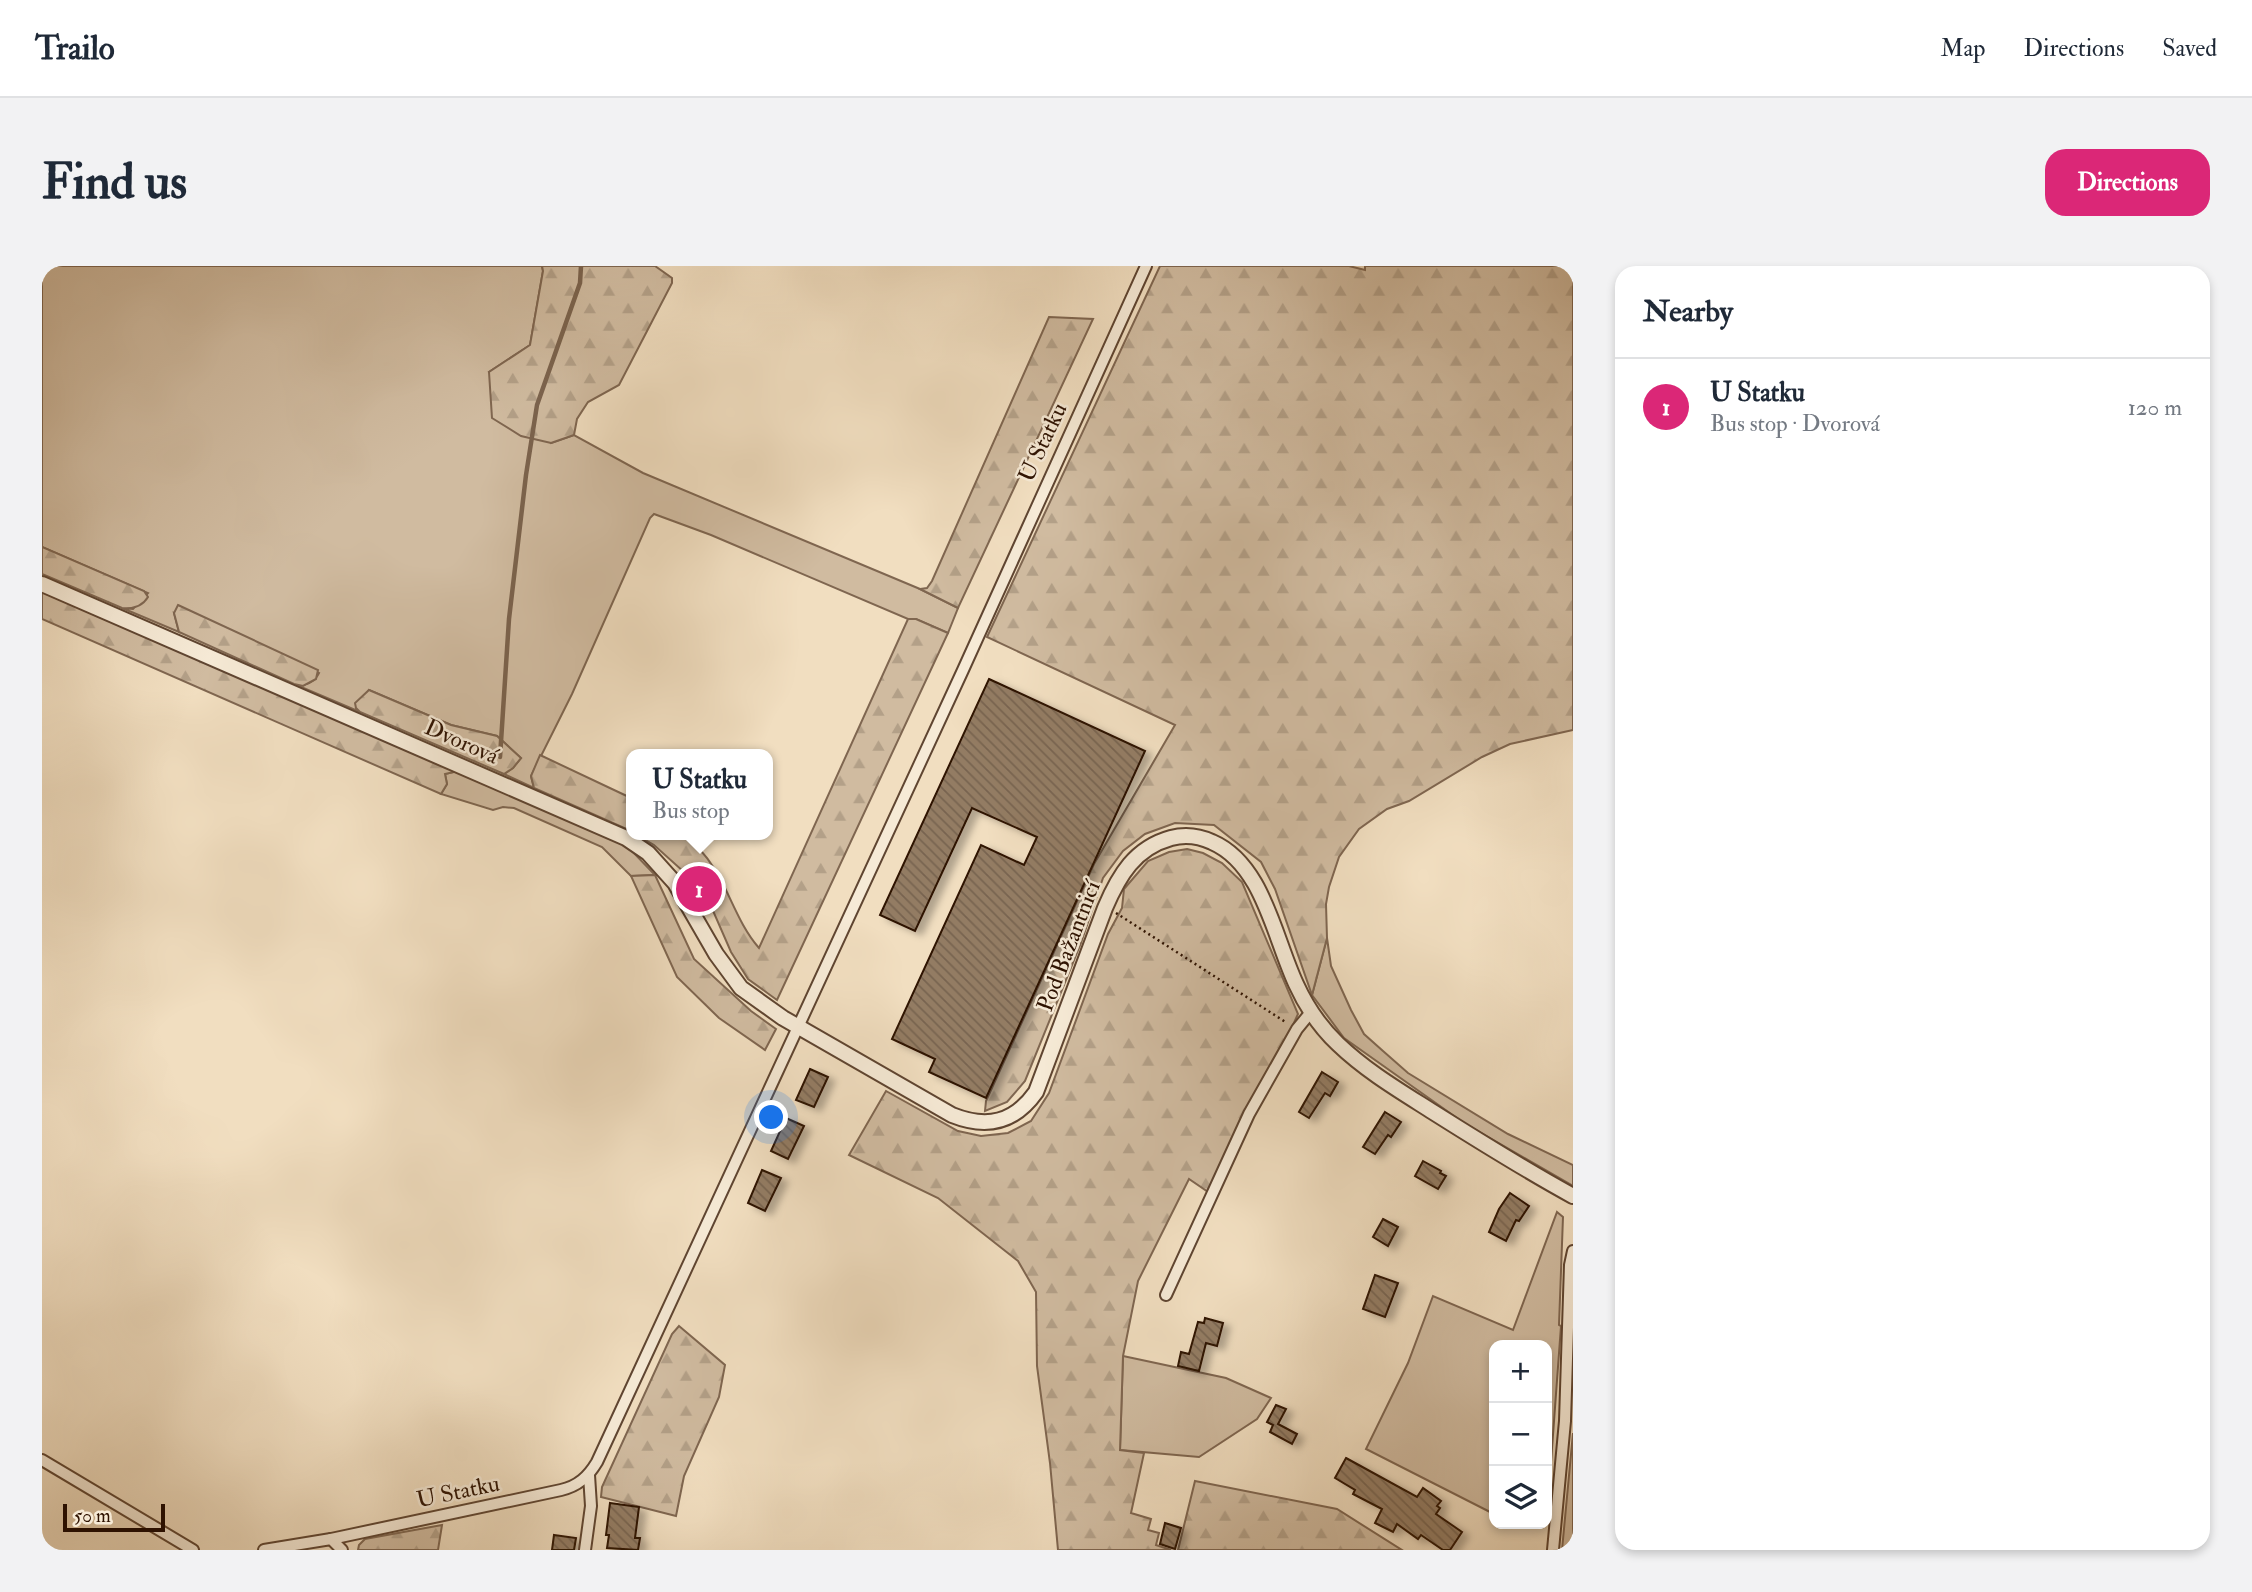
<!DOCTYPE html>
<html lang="en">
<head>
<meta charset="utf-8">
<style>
  body { margin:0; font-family:"IM FELL Double Pica",serif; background:#f2f2f3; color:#1f2937 }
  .controls { position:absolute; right:21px; bottom:21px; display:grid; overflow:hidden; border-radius:14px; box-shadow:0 4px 10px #0003 }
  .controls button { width:63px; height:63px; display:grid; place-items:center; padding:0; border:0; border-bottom:2px solid #e0e1e3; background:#fff; color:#1f2937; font:35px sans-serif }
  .scale { position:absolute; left:21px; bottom:18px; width:102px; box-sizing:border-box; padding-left:7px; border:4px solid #2e1201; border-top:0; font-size:19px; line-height:24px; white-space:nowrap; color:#2e1201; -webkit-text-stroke:5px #f6ead6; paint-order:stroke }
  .you { position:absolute; left:730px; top:852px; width:24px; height:24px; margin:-18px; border:5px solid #fff; border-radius:50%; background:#1a73e8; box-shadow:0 0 0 10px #1a73e833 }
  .badge { display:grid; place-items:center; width:46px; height:46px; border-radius:50%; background:#db2777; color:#fff; font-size:23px; font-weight:700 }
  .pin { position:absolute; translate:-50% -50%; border:4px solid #fff; box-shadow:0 2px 7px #0006 }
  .popup { position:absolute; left:584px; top:483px; width:147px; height:91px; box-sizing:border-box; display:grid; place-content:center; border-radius:14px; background:#fff; filter:drop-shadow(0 2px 5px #0005); font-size:23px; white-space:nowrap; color:#747a83 }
  .popup b { font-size:26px; color:#1f2937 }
  .popup::after { content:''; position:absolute; left:50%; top:100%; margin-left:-14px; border:14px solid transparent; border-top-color:#fff }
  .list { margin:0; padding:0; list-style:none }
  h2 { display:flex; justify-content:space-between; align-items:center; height:91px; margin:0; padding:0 28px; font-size:30px }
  h2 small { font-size:23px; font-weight:400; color:#747a83 }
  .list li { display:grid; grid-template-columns:46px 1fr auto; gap:21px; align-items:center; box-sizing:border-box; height:98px; padding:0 28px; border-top:2px solid #e0e1e3 }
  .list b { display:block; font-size:26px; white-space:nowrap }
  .list p { margin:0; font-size:23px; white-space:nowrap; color:#747a83 }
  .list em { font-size:23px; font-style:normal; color:#747a83 }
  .icon { flex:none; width:38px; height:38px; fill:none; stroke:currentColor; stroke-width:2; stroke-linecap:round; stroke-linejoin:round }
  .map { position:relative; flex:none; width:1531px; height:1284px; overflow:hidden; border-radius:21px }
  header { display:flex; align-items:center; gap:42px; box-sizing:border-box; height:98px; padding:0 35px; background:#fff; border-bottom:2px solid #e0e1e3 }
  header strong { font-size:33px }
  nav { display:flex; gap:38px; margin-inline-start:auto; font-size:24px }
  .intro { display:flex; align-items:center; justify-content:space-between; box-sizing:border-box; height:168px; padding:0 42px }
  h1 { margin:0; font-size:49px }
  .button { padding:18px 32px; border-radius:21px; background:#db2777; color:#fff; font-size:24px; font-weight:700 }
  main { display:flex; gap:42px; padding:0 42px }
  aside { flex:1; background:#fff; border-radius:21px; box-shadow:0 4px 10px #0003 }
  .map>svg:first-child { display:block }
  .green { fill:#d0bba0; stroke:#7f6650; stroke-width:2 }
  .forest { fill:url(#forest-firs); stroke:#7f6650; stroke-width:2 }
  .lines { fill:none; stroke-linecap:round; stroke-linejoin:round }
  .stream { stroke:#7b634d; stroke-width:4.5 }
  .building { fill:url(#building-back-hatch); stroke:#2e1201; stroke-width:2; filter:url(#shadow) }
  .minor-casing { stroke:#5f4531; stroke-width:14 }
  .tertiary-casing { stroke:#5f4531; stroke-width:18 }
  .path { stroke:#2e1201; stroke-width:2.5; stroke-dasharray:2 3.5; stroke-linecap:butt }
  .minor { stroke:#f6ead6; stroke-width:10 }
  .tertiary { stroke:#f6ead6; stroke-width:14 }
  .labels { text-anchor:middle; stroke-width:5; stroke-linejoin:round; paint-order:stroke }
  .street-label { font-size:23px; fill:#2e1201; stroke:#f6ead6 }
</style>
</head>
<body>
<header>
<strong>Trailo</strong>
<nav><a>Map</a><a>Directions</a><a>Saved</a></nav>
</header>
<div class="intro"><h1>Find us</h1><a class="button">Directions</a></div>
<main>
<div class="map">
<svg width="1531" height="1284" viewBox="0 0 1531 1284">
  <defs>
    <pattern id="forest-firs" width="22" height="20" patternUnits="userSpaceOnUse" patternTransform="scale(1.75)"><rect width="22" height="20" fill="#d0bba0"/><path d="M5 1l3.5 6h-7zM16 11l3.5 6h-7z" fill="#b3a088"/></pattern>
    <pattern id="building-back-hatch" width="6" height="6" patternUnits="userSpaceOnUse" patternTransform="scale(1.75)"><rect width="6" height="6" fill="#937c64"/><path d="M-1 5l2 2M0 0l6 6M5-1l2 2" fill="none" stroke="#786450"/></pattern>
    <filter id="shadow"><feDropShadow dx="7" dy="4" stdDeviation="3.5" flood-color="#0004"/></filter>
  </defs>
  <rect width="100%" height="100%" fill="#f1dec0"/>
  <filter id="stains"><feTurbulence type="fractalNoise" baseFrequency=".00286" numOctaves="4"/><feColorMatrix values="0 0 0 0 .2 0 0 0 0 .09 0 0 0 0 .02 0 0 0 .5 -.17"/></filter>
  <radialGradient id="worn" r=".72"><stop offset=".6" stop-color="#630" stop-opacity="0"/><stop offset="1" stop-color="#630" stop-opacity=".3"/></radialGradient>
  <g class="green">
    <path d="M0 0H500L501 5 488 79 447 106 509 177 532 169 601 207 878 323 916 342 906 367 874 353H866L669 269 612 248 608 252 530 428 489 510 492 522 462 508 471 502 479 492 455 470 409 459 327 424 314 442 318 446 252 418C263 420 272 417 277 407L132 347 137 366 80 342 91 343 106 327 0 281Z"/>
    <polygon points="416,505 566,569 589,584 613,609 589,610 560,581 472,542 461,541 451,544 399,528 405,518 403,508"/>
    <polygon points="1285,672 1289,700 1309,744 1322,768 1341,785 1366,807 1466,868 1531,899 1531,920 1422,857 1302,772 1270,729"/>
    <polygon points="1515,946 1521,951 1517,1059 1519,1060 1505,1250 1505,1079 1452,1079 1452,1248 1324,1183 1366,1097 1391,1030 1471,1064"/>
    <polygon points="1081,1090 1184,1112 1229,1132 1215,1153 1157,1191 1078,1184"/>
    <polygon points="1531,1167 1531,1284 1520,1284"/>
  </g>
  <g class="forest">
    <polygon points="500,0 613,0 630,12 630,17 577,119 546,136 535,153 532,169 509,177 479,170 450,152 447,106 488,79 501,5"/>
    <polygon points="1118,0 1307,0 1323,4 1323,0 1531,0 1531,464 1468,478 1440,491 1367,535 1345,543 1317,563 1297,591 1287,621 1284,638 1285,672 1270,729 1233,623 1219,596 1172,559 1133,557 1103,568 1081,585 1061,612 1039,677 983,815 965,836 943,845 944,835 1052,598 1133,459 945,371"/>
    <polygon points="1007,51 1051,53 916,342 878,323 885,322 890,315"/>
    <path d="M0 281 102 325 106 331C100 341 91 343 80 342L0 308Z"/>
    <polygon points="0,326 416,505 403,508 405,518 399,528 0,353"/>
    <polygon points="136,339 276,404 274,413 261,420 252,418 137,366 132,347"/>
    <path d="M866 353H874L906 367 735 734 706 713 689 686 662 624 612 579 595 569H644C659 583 672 599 681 618 692 640 701 664 717 682Z"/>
    <polygon points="327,424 409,459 455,470 479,492 471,502 462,508 318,446 314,442 313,437"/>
    <polygon points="498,489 589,532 589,565 492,522 489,510"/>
    <polygon points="1145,583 1161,587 1180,597 1200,616 1256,748 1172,930 1147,913 1096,1015 1081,1090 1078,1184 1102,1187 1089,1247 1109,1253 1106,1264 1117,1267 1114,1279 1129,1284 1016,1284 1008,1197 995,1100 994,1026 976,995 896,932 807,889 844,825 916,865 939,870 966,867 989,855 1007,827 1066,668 1080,642 1082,623 1106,595 1127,586"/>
    <polygon points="613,609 652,693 709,745 734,763 723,784 677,752 635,711 589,610"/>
    <polygon points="637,1060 683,1099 677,1131 642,1210 634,1250 559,1231 560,1221 630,1068"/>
    <polygon points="1153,1215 1295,1243 1360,1284 1136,1284"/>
    <polygon points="400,1259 396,1284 316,1284 317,1279 323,1273"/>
  </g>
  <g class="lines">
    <polyline class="stream" points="458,491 467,353 484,209 495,139 538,17 539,0"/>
  </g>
  <g class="building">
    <polygon points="947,413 1103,485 944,832 887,806 893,793 850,773 939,579 982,599 995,571 930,542 873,665 838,649"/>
    <polygon points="768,803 786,811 772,841 754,834"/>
    <polygon points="1280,806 1296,816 1288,830 1283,827 1267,852 1257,846"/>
    <polygon points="1343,846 1359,856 1349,871 1346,869 1333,888 1321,881"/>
    <polygon points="744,852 762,860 746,893 729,885"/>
    <polygon points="1381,895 1399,905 1398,907 1404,910 1396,923 1373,910"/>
    <polygon points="720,904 739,912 723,945 706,937"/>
    <polygon points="1468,927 1487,940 1477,955 1474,954 1464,975 1447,966 1457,943"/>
    <polygon points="1341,953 1356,961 1346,980 1331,971"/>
    <polygon points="1333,1009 1356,1017 1343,1051 1321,1043"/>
    <polygon points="1163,1052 1181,1057 1175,1080 1164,1077 1157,1105 1136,1100 1139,1086 1147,1088 1156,1056 1162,1057"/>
    <polygon points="1234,1139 1244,1143 1236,1158 1255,1168 1250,1178 1228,1166 1231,1159 1225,1156"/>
    <polygon points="1304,1192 1375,1231 1381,1222 1399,1235 1395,1240 1398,1242 1394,1248 1420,1266 1408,1284 1401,1284 1379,1269 1376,1273 1355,1258 1351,1266 1333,1257 1340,1243 1311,1228 1313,1224 1293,1212"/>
    <polygon points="568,1237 597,1241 593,1272 598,1272 596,1284 565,1282 567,1269 564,1269"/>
    <polygon points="1123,1257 1139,1262 1133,1283 1118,1278"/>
    <polygon points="512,1269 534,1272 532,1284 510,1284"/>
  </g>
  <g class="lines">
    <g class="minor-casing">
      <g id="minor">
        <polyline points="1124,1029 1207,848 1255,763 1269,746"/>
        <polyline points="0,1194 151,1284"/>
        <path d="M289 1273 519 1224C536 1220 546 1211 555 1196L921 404 1104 0"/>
        <polyline points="222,1284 289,1273 300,1284"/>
        <polyline points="543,1284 549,1240 547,1209"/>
        <polyline points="1511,1284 1523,1155 1528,999 1531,985"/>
      </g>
    </g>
    <g class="tertiary-casing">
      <path id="tertiary" d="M0 318 584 572 606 587 633 617 674 688 699 722 741 752 910 849C945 863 972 857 994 826L1063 642C1077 609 1093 582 1129 572 1144 568 1157 570 1170 576 1221 598 1232 671 1254 718 1264 740 1278 761 1296 778 1324 805 1358 825 1391 846 1437 875 1483 904 1531 930"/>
    </g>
    <polyline class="path" points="1074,647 1245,757"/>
    <use href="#minor" class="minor"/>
    <use href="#tertiary" class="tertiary"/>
  </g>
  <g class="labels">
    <g class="street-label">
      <text transform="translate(1000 176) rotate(-65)" y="8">U Statku</text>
      <text transform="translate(420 475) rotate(24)" y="8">Dvorová</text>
      <text transform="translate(1026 680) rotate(-69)" y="8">Pod Bažantnicí</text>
      <text transform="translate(416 1225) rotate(-12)" y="8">U Statku</text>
    </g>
  </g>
  <rect width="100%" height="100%" filter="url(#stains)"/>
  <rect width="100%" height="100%" fill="url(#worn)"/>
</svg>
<div class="controls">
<button>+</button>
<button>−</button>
<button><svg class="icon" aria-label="layers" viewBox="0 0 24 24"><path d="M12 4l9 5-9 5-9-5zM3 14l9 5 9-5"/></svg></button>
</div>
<div class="scale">50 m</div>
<div class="you"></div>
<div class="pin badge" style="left:657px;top:623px">1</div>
<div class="popup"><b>U Statku</b>Bus stop</div>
</div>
<aside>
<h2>Nearby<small></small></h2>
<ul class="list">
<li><span class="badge">1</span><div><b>U Statku</b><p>Bus stop · Dvorová</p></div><em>120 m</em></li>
</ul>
</aside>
</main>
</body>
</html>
